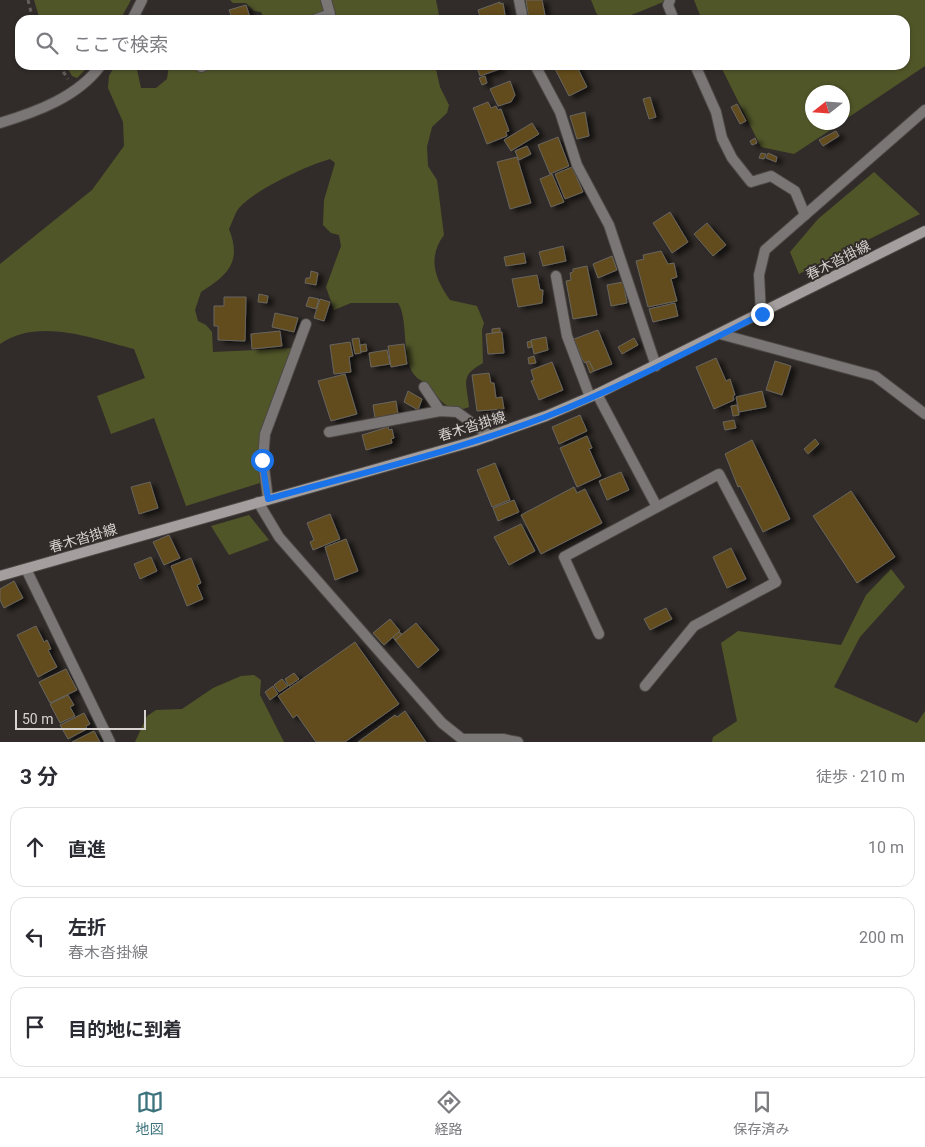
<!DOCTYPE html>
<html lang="ja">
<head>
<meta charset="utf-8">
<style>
  body { margin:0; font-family:Roboto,"Noto Sans JP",sans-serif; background:#f2f2f3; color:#2b2b33 }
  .compass { position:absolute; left:805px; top:85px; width:45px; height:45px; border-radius:50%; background:#fff; box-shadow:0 1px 4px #0004; rotate:253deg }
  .scale { position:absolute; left:15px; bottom:12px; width:131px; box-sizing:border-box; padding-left:5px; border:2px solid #d6d3d1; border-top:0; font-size:14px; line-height:18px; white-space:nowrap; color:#d6d3d1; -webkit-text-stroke:4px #312c29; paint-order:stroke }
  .stop { position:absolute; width:15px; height:15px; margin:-11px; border:4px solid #1a73e8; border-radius:50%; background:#fff }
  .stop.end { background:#1a73e8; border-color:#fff; box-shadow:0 1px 5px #0008 }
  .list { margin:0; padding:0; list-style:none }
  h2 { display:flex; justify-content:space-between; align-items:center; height:65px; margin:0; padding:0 20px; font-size:21px }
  h2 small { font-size:16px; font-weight:400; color:#7c7c81 }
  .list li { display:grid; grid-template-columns:32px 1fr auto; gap:15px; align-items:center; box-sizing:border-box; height:80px; margin:0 10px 10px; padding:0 10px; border:1px solid #e1e1e2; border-radius:15px }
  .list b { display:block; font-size:19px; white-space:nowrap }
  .list p { margin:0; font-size:16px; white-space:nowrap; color:#7c7c81 }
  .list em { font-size:16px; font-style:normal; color:#7c7c81 }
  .icon { flex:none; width:28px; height:28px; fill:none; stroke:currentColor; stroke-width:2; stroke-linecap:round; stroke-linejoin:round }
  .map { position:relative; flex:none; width:925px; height:742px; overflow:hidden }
  .search { position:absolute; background:#fff; box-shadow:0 1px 4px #0004; left:15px; right:15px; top:15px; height:55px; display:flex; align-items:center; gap:12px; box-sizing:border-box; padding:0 18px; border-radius:15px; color:#7c7c81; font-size:19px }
  .sheet { height:335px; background:#fff }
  nav { display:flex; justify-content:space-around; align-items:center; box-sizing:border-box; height:70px; border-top:1px solid #e1e1e2; background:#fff; font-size:14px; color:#7c7c81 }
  nav a { display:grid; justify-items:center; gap:2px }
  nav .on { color:#3d737d }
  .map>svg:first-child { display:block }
  .green { fill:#515629 }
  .building { fill:#624c1a; stroke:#686560; filter:url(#shadow) }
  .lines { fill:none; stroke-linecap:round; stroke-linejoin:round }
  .service-casing { stroke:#4b4744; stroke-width:12 }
  .minor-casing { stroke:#4b4744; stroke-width:12 }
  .secondary-casing { stroke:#4b4744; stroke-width:12 }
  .path { stroke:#645f5d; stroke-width:3; stroke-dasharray:4 4; stroke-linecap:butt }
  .service { stroke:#797675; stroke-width:10 }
  .minor { stroke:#797675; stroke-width:10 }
  .secondary { stroke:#a49f9e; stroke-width:10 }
  .route { stroke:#1a73e8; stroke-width:6 }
  .labels { text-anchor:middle; stroke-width:4; stroke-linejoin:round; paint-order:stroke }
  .street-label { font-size:14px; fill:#d6d3d1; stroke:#312c29 }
</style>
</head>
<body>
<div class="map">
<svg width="925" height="742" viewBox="0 0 925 742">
  <defs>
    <filter id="shadow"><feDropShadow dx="5.5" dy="3" stdDeviation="2.5" flood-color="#0009"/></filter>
  </defs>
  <rect width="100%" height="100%" fill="#312c29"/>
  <g class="green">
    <polygon points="34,0 131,0 120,20 40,20"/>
    <polygon points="230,0 321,0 324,8 321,14 306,20 265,20 261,12 254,11 246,3 233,3"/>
    <polygon points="331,0 436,0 440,20 330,20 336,14"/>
    <path d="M591 0H664L663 2C651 7 614 24 603 20 596 17 594 6 591 0Z"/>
    <polygon points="694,0 925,0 925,66 843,121 842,92 812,92 812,122 841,123 794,154 761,147 720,65 905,65 905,20 702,20"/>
    <polygon points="66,65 90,65 77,78 72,76"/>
    <path d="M115 65H136L141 88H156L167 79 169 65H190C198 76 207 69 218 65H435L440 87 449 105 447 113 432 127 427 147 428 166 437 180 444 235C427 258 435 279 450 300L477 306 484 323 482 330 483 363C459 376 467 383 469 407 449 416 436 396 426 382 397 375 411 322 398 303H351L334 310 326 287 341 246 339 235 331 233 323 225 324 200 335 163 330 159C306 166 256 189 239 208 235 213 232 223 229 229 242 262 228 275 201 292L195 310 198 321 206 325 212 332 213 352 294 348 260 435V483L186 506 154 418 111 434 97 396 145 378 134 349C94 339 38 317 0 344V264L92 190 124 146 123 122 108 88 109 76Z"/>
    <polygon points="874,172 920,214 799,274 790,252 818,219"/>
    <polygon points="249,515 269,540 229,555 211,526"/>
    <polygon points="891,569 905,587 860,637 834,687 917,723 925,711 925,742 712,742 713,737 737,721 721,643 738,631 841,645 866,595"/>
    <polygon points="254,675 261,680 260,695 284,742 135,742 147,716 156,710 182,709 213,688 241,676"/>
  </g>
  <g class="building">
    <polygon points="526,0 542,0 546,20 529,20"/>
    <polygon points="500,2 500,4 503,3 506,20 481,20 478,10"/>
    <polygon points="246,5 251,20 226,20 232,18 229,10"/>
    <polygon points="476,65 499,65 500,69 480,76"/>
    <polygon points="553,65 576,65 587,87 569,96"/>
    <polygon points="485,76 487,83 482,85 479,78"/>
    <polygon points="510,81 515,95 511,102 498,106 490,89"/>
    <polygon points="650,97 656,117 649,119 643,99"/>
    <polygon points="488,102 491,108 496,106 498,110 501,109 509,131 506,132 507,136 487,144 473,108"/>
    <polygon points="737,104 746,121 740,124 731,107"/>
    <polygon points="585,112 589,136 577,139 570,116"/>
    <polygon points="532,123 539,134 511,151 504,140"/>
    <polygon points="836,131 839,136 823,146 819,140"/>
    <polygon points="558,137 569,166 550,174 538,145"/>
    <polygon points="755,138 757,143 752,145 750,141"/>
    <polygon points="527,146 531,154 519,160 515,151"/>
    <polygon points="761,153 766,154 764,159 759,158"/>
    <polygon points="768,153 777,157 776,162 766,158"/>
    <polygon points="517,157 531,203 510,209 497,162"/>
    <polygon points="572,167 583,192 565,199 555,174"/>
    <polygon points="552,174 564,202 551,207 540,179"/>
    <polygon points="670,212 688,242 672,253 653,223"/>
    <polygon points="707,223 726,245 713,256 694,234"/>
    <polygon points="563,246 566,261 543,266 539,252"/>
    <polygon points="661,251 668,264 674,263 677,277 671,279 677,301 648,307 636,261 644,259 643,255"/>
    <polygon points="524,253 526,263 506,266 504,257"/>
    <polygon points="612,256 617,270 598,278 593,264"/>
    <polygon points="587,266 597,315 573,319 566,281 571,280 570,273 573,272 573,269"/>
    <polygon points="311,271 318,273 316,285 305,283 306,278 310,278"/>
    <polygon points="537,275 540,290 543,290 542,303 518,307 512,279"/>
    <polygon points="623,282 627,303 611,306 607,285"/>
    <polygon points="259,294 268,296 267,303 258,302"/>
    <polygon points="224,297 246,297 245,341 218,340 218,326 214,326 214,306 224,306"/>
    <polygon points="309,297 319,299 316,309 306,306"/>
    <polygon points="320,299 330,302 324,321 314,318"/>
    <polygon points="675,303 678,316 653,322 649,309"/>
    <polygon points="275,313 298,318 294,332 272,327"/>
    <polygon points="500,328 500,332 492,333 492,329"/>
    <polygon points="598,330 612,364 594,371 589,361 585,363 582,359 574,339"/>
    <polygon points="280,331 282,346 252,349 251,334"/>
    <polygon points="502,332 504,353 488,354 486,334"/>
    <polygon points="546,337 548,350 534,354 531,340"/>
    <polygon points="359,338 361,353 355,354 352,339"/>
    <polygon points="634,338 638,345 622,354 618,347"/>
    <polygon points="531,341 532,347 528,348 527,342"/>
    <polygon points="350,342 353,356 349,357 351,372 334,374 330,345"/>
    <polygon points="366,344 367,351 361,352 360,345"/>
    <polygon points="404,344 407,364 391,367 388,346"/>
    <polygon points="387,350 390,364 371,367 369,353"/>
    <polygon points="534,356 536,363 529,364 528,358"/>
    <polygon points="716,358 726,381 730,379 735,395 733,396 734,400 714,409 696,367"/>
    <polygon points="589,361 594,371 590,373 586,362"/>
    <polygon points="775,361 791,366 782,395 766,390"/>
    <polygon points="552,362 563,390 539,400 531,381 534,380 531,370"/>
    <polygon points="489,373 491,383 494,383 496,398 502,397 504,409 477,411 472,375"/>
    <polygon points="345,374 357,414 331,421 318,381"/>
    <polygon points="408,391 422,399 418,410 404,402"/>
    <polygon points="762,391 766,407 739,412 736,397"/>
    <polygon points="396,401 398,414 375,418 373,405"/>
    <polygon points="737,405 739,415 733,416 731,406"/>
    <polygon points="580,415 587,431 559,444 552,427"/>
    <polygon points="734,420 736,428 725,430 723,422"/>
    <polygon points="388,427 389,430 392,429 394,438 391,439 392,443 366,450 362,435"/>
    <polygon points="587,436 592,448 589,449 601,476 577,487 560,448"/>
    <polygon points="815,439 819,444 808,454 804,449"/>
    <polygon points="752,440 790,519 763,532 740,486 738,487 725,454"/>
    <polygon points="495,463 510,500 492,507 477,470"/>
    <polygon points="621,472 629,490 607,500 599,481"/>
    <polygon points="150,482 158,508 139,514 131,487"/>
    <polygon points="574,487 577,493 585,489 602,523 541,554 521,515"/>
    <polygon points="851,491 895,557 857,583 813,516"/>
    <polygon points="514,500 519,512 498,521 493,508"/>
    <polygon points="330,514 340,539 313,550 310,542 314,540 307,523"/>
    <polygon points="521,524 535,551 509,565 494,537"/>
    <polygon points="169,535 180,558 164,565 153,542"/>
    <polygon points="346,539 358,571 335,580 325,547"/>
    <polygon points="731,548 746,579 727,588 713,557"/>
    <polygon points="151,557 157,571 140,579 134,564"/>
    <polygon points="191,558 201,583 197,585 203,599 187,606 171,566"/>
    <polygon points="14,581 23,598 4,608 0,600 0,589"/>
    <polygon points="666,608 672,619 650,630 644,619"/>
    <polygon points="390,619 400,631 384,645 373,633"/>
    <polygon points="416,623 439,650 418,668 395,640"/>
    <polygon points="36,626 44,642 47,640 51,649 48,650 57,667 38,677 17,635"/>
    <polygon points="399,632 402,634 395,640 393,637"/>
    <polygon points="355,642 399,704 345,742 316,742 297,715 293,718 278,696"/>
    <polygon points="66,669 77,690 50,703 39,682"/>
    <polygon points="294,673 299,679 289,686 285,679"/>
    <polygon points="282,679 288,686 279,692 274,685"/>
    <polygon points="273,686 278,694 270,700 265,692"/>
    <polygon points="68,695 74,705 70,707 75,716 60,723 50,704"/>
    <polygon points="405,711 426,742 358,742 395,715 397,717"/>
    <polygon points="84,713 90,724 86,726 87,729 68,739 60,725"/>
    <polygon points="94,731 100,742 72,742"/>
  </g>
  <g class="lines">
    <g class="service-casing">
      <g id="service">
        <polyline points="670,0 668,5 674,20"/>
        <polyline points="314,20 330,14 326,0"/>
        <polyline points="695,65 716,112 722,138 732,158 751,182 771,176 795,191 805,215"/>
        <polyline points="201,67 206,65"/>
        <polyline points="556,276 567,336 590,397"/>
        <polyline points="424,387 440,411"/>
        <polyline points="597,394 657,507"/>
        <polyline points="329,432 440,411 457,412 490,436"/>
        <polyline points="268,499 263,460 265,434 306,324"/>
        <polyline points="599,634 564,557 719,474 776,582 694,626 645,686"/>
      </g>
    </g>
    <g class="minor-casing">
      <g id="minor">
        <polyline points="519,0 523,20"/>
        <polyline points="132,20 142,0"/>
        <polyline points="535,65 560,112 577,165 609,225 656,366"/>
        <path d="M0 123C36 112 78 97 101 65"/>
        <polyline points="761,314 759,275 765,250 925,110"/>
        <polyline points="720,334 875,376 925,414"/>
        <polyline points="258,502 279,537 442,723 462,739 503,739 518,742"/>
        <polyline points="26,569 110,742"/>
      </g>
    </g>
    <g class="secondary-casing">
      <polyline id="secondary" points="0,576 475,441 546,416 597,394 925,231"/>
    </g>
    <g class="path">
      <polyline points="28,0 33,20"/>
      <polyline points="59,65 68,79"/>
    </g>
    <use href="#service" class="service"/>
    <use href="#minor" class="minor"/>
    <use href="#secondary" class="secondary"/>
  </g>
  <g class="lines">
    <path class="route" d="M262 460 268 499C361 473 456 451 545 417 619 388 691 350 762 314"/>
  </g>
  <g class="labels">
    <g class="street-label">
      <text transform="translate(838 260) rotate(-27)" y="5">春木沓掛線</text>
      <text transform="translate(472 426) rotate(-17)" y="5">春木沓掛線</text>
      <text transform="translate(83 538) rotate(-16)" y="5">春木沓掛線</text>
    </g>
  </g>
</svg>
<svg class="compass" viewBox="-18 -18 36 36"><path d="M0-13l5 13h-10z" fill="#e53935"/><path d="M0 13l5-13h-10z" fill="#7c7c81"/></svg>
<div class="scale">50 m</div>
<div class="stop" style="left:262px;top:460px"></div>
<div class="stop end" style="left:762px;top:314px"></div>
<div class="search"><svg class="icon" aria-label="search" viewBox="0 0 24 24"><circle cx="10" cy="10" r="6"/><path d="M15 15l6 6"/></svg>ここで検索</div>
</div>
<section class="sheet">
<h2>3 分<small>徒歩 · 210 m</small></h2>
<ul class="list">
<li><svg class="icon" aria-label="ahead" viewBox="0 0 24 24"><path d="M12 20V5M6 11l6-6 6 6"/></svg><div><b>直進</b></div><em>10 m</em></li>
<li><svg class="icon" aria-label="left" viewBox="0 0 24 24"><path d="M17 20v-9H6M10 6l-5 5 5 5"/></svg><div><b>左折</b><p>春木沓掛線</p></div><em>200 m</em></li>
<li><svg class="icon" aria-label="arrive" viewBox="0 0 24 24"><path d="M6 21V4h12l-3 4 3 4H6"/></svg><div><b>目的地に到着</b></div></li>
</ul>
</section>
<nav>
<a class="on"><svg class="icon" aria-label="map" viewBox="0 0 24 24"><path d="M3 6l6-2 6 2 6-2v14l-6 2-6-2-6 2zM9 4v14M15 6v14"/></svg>地図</a>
<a><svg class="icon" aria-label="directions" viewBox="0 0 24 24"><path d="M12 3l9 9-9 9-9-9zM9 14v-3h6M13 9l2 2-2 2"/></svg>経路</a>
<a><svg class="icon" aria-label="saved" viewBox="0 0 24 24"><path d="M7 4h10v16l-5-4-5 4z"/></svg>保存済み</a>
</nav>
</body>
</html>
